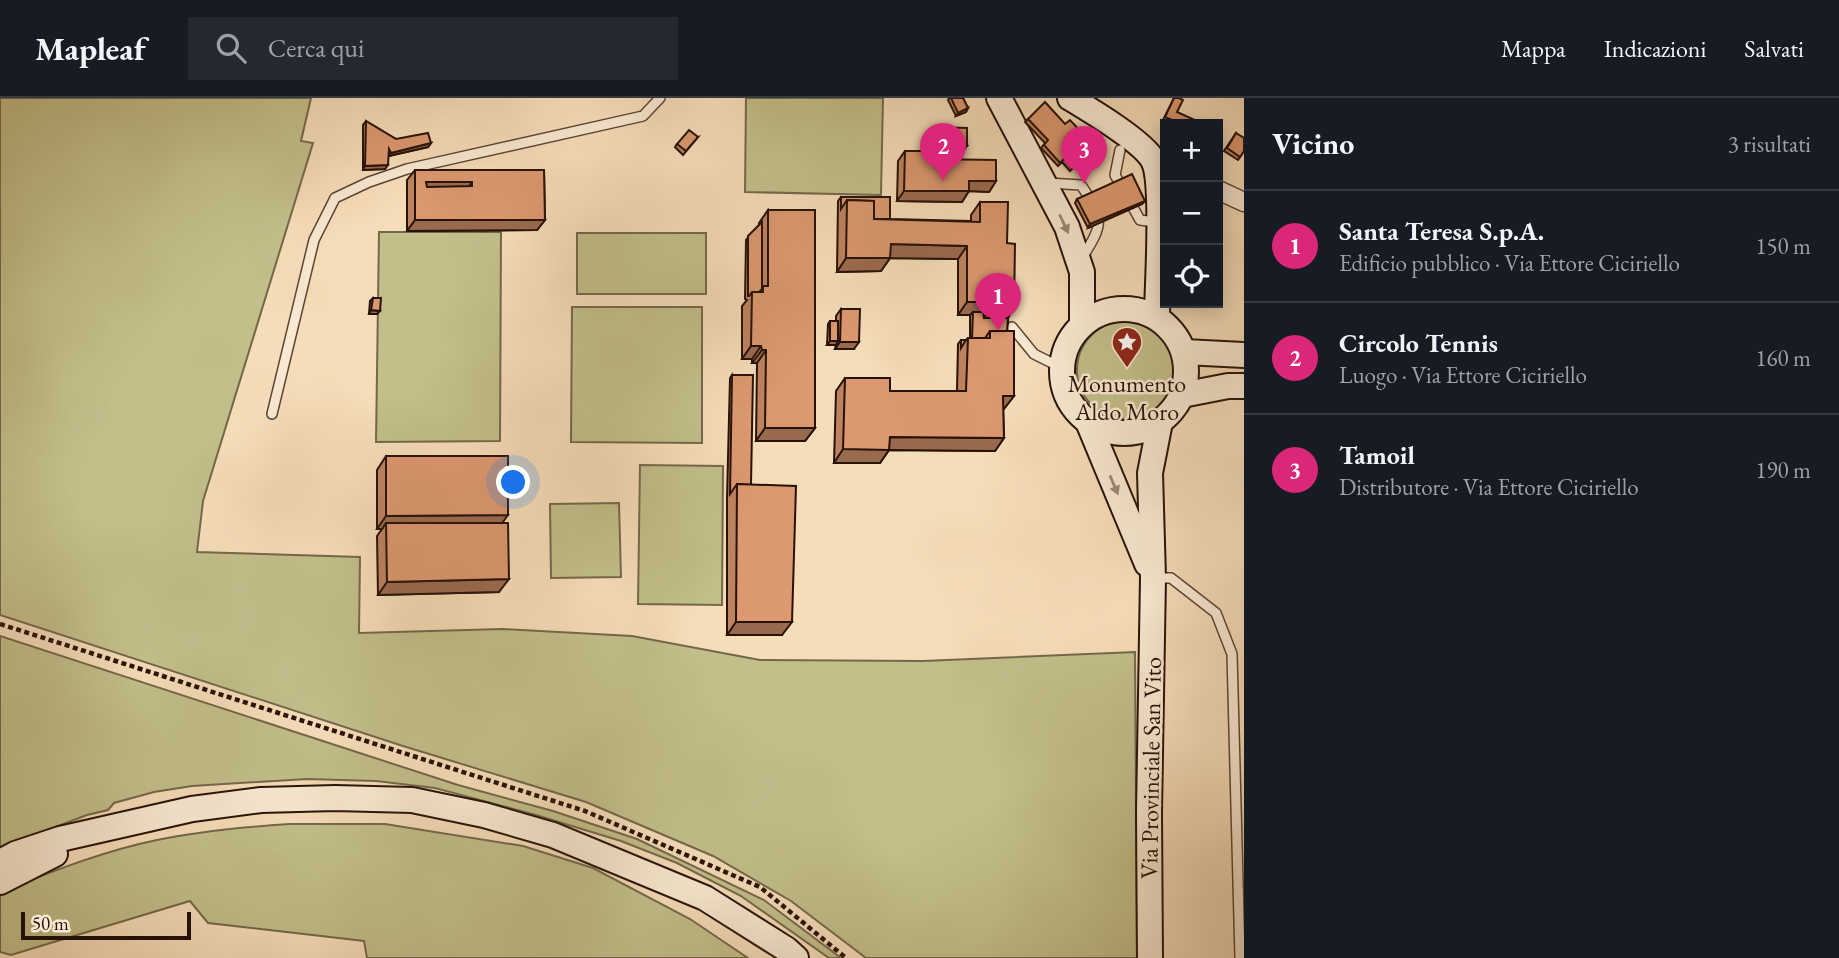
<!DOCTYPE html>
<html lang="it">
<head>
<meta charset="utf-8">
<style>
  body { margin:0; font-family:"EB Garamond",serif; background:#242831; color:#f1f3f6 }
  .controls { position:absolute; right:21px; top:21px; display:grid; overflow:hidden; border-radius:0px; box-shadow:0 4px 18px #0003 }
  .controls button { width:63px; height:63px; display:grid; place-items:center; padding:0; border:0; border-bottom:2px solid #363941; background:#171b24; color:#f1f3f6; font:35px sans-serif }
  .scale { position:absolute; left:21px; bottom:18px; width:170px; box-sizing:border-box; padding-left:7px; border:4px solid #271208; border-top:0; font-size:19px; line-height:24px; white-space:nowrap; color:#271208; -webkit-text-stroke:5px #f9e9d2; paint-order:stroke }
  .you { position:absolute; left:514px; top:385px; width:24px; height:24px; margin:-18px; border:5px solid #fff; border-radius:50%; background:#1a73e8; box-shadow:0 0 0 10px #1a73e833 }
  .badge { display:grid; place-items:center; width:46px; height:46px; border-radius:50%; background:#db2777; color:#fff; font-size:23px; font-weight:700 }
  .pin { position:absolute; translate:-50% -58px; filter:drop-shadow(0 2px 4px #0008) }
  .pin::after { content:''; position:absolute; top:37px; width:24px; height:21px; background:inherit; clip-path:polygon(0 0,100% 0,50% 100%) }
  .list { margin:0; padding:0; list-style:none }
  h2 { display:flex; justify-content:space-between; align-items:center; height:91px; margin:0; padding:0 28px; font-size:30px }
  h2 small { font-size:23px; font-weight:400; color:#9ea1a6 }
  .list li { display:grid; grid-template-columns:46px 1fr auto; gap:21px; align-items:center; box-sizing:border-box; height:112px; padding:0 28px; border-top:2px solid #363941 }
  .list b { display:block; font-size:26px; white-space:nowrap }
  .list p { margin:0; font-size:23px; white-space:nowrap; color:#9ea1a6 }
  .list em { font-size:23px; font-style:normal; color:#9ea1a6 }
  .icon { flex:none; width:38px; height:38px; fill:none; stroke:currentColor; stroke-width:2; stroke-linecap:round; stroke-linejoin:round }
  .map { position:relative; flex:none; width:1244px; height:860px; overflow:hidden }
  header { display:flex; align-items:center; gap:42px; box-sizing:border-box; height:98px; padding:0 35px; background:#171b24; border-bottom:2px solid #363941 }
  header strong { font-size:33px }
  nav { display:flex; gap:38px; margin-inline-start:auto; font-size:24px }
  .search { width:490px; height:63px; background:#242831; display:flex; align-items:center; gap:18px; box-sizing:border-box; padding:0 24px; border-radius:0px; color:#9ea1a6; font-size:26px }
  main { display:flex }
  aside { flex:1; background:#171b24 }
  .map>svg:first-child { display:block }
  .green { fill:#c2bf8b; stroke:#74684a; stroke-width:2 }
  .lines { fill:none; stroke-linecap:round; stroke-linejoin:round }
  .lane-casing { stroke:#5b4534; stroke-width:12 }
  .street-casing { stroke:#5b4534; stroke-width:21 }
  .secondary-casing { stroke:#271208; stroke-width:28 }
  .path { stroke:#271208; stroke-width:4.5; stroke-dasharray:5 3.5; stroke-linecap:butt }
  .lane { stroke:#f9e9d2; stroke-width:9 }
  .street { stroke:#f9e9d2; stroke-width:18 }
  .secondary { stroke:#f9e9d2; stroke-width:24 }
  .wall { fill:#bd8360; stroke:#271208; stroke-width:2 }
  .shaded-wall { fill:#9a6a4e; stroke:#271208; stroke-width:2 }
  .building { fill:#dc9870; stroke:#271208; stroke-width:2; fill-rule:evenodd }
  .oneway { fill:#9a8877 }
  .labels { text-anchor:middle; stroke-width:5; stroke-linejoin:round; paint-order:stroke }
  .poi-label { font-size:24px; fill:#271208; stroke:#f9e9d2 }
  .street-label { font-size:24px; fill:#271208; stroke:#f9e9d2 }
</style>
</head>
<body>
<header>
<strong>Mapleaf</strong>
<div class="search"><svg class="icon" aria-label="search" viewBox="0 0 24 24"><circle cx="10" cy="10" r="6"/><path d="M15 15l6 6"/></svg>Cerca qui</div>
<nav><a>Mappa</a><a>Indicazioni</a><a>Salvati</a></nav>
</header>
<main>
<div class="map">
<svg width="1244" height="860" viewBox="0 0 1244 860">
  <rect width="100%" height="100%" fill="#f6ddb9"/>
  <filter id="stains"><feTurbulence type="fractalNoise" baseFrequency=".00286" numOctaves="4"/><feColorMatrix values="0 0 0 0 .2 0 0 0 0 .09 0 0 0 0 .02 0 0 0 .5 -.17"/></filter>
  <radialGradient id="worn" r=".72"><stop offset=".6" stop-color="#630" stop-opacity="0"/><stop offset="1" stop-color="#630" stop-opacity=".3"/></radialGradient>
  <g class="green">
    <polygon points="0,0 311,0 301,43 313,45 203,403 197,454 360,459 359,535 503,531 632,538 760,562 923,563 1135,554 1137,860 866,860 791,803 713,758 586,704 403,648 0,517"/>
    <polygon points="746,0 883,0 881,97 745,94"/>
    <polygon points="379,134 501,134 500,343 376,344"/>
    <rect x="577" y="135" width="129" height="61"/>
    <polygon points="572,209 702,209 702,345 571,344"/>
    <circle cx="1126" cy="272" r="49"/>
    <polygon points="640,367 723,368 722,507 638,506"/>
    <polygon points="619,405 621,479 551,480 550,406"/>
    <polygon points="0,538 458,687 553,713 637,741 764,802 841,860 829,860 741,798 677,765 621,743 536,717 435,690 376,683 307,681 192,688 154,694 114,705 108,712 87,717 0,750"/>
    <path d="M289 726H385L523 748 593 770 690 821 748 860H367L364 843 208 825 190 803 11 857 0 854V794C51 774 103 753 157 742 201 733 245 729 289 726Z"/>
  </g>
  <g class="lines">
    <g class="lane-casing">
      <g id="lane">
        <polyline points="1120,52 1115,77 1140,122 1156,124"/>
        <path d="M1048 85 1081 87C1104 122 1104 125 1082 160"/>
        <polyline points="1012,229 1034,256 1062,270"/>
        <polyline points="272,316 314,142 335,100 369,84 407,71 643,18 660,0"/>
        <polyline points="1155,480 1171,480 1216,515 1232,556 1240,860"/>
      </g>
    </g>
    <g class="street-casing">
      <polyline id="street" points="1218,92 1244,104"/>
    </g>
    <g class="secondary-casing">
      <g id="secondary">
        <polyline points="999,0 1067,129 1082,174 1082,226"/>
        <path d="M1070 0C1090 12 1142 43 1153 62 1165 84 1157 189 1157 219"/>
        <circle cx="1124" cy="273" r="62"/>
        <polyline points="1184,254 1244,257"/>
        <polyline points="1182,297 1228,288 1244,288"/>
        <polyline points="1088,324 1147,466"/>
        <polyline points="0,764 15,756 60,741 192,711 261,702 335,700 412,702 484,717 553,737 705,800 786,851 796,860"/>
        <polyline points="0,784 55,756"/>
        <polyline points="1150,860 1149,714 1153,480 1150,375 1160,324"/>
      </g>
    </g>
    <polyline class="path" points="0,526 585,713 760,789 846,860"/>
    <use href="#lane" class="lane"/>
    <use href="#street" class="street"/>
    <use href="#secondary" class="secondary"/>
  </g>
  <g class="wall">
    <polygon points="949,0 963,0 968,10 966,14 956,18 948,2"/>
    <polygon points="1174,0 1177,14 1194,26 1171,26 1163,22"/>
    <polygon points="1028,21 1083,44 1091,52 1070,73 1062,64 1058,68 1041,50 1045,45 1025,24"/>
    <polygon points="366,23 396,41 431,45 428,49 389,58 388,57 385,71 363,72 363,27"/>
    <polygon points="935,29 964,51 932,50 933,33"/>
    <polygon points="1236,35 1244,53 1238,62 1224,53"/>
    <polygon points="698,39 683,57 675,49 677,46"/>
    <polygon points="905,53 929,61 996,83 989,94 969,93 962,104 897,103 898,63"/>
    <polygon points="415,72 544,72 545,122 537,132 407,133 407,82"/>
    <polygon points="841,99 890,121 971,123 971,117 980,104 1007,145 1014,210 1008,220 1007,233 1014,298 1003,311 1004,340 995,353 889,352 880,365 834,365 836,293 845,280 890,293 957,293 958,246 961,242 966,242 968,240 970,240 970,217 958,217 958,161 890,160 881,173 837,174 838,103"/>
    <polygon points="1077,101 1145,103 1142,106 1088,130 1075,105"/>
    <polygon points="768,112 815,330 805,343 756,343 757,265 752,265 752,261 742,261 742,208 747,202 745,201 746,142 759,127 759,125"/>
    <polygon points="373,200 377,216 369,216 370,203"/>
    <polygon points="841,211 854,251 835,251 836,247 827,247 828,226 830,223 836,223 836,218"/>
    <polygon points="732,277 751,387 782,537 727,537 727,400 730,280"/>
    <polygon points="386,358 502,425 499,494 378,497 377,438 382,431 377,431 377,372"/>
  </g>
  <g class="shaded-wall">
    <polygon points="968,10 966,14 956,18 958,15"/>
    <polygon points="431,45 428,49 389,58 391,55"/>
    <polygon points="935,47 967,48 964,51 932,50"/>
    <polygon points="388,67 385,71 363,72 365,68"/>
    <polygon points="969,83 996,83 989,94 969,93 962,104 897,103 904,93"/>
    <polygon points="426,84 472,84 465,94 419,95"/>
    <polygon points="1145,103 1142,106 1088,130 1090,126"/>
    <polygon points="415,122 545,122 537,132 407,133"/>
    <polygon points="891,146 967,148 958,161 881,160"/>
    <polygon points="846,160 890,160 881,173 837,174"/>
    <polygon points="967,204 990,204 981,217 973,214 970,217 958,217"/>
    <polygon points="990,210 1014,210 1005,224 981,224"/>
    <polygon points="371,212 380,213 377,216 369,216"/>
    <polygon points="830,243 838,243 836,247 827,247"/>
    <polygon points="840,244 859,244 854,251 835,251"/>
    <polygon points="751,248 761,248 752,261 742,261"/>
    <polygon points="762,252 766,252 757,265 752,265"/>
    <polygon points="1003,298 1014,298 1004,311 994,311"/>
    <polygon points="765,330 815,330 805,343 756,343"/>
    <polygon points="890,339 1004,340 995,353 889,352 880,365 834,365 843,351"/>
    <polygon points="508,417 498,431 386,425 382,431 377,431 386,418"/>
    <polygon points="509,481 499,494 378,497 387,484"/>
    <polygon points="736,524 792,524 782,537 727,537"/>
  </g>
  <g class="building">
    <polygon points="951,0 963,0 968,10 958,15"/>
    <polygon points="1174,0 1179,0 1183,2 1177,14 1195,22 1194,26 1181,26 1165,19"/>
    <polygon points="1045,4 1065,26 1070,22 1087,40 1083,44 1091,52 1072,69 1064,61 1060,65 1044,47 1048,42 1028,21"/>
    <polygon points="366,23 396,41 428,35 431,45 391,55 389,51 388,67 365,68"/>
    <polygon points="935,29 967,30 967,48 935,47"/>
    <polygon points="689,32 698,39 686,53 677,46"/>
    <polygon points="1236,35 1244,40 1244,53 1240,59 1227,50"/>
    <polygon points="905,53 929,53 929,61 996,62 996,83 969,83 969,93 904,93"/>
    <path d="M415 72H544L545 122H415ZM426 84H472V88L427 89Z"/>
    <polygon points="1132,76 1145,103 1090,126 1077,101"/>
    <polygon points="841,99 890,99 890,121 874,121 874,103 847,102 841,111"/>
    <polygon points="847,102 874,103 874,121 980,124 980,104 1008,104 1007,145 1015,146 1014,210 990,210 990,204 967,204 967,148 891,146 890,160 846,160"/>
    <polygon points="768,112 815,112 815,330 765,330 766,252 762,252 761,248 751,248 752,194 763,194 763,188 768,188"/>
    <polygon points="762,124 762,191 759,194 752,194 749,198 748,198 748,138"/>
    <polygon points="373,200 381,200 380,213 371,212"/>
    <polygon points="841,211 860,211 859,244 840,244"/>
    <polygon points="973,214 983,214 984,220 1008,220 1007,233 990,233 985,240 972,240"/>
    <rect x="830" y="223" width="8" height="20"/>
    <polygon points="990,233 1014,233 1014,298 1003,298 1004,340 890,339 889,352 843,351 845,280 890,280 890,293 966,293 968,240 990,240"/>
    <polygon points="961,242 966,242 961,250"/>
    <polygon points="732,277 753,277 751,387 737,386 730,396"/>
    <polygon points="386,358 508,358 508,417 386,418"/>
    <polygon points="737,386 796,388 792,524 736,524"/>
    <polygon points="386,425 508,425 509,481 387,484"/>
  </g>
  <defs><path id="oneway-solid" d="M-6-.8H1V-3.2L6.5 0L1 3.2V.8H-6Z" transform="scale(1.75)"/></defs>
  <g class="oneway">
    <use href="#oneway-solid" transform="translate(1064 126) rotate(65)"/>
    <use href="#oneway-solid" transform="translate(1114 387) rotate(67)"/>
  </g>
  <defs>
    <g id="sight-pin" transform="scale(1.575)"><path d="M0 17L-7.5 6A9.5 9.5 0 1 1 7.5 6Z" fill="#8f2418" stroke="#f9e9d2"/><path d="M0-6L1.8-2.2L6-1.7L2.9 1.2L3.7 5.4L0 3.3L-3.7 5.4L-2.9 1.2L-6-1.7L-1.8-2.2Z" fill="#fff"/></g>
  </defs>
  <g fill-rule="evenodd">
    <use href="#sight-pin" x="1127" y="244"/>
  </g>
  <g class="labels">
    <g class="poi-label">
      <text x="1127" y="294">Monumento<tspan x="1127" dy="28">Aldo Moro</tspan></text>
    </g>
    <g class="street-label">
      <text transform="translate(1151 670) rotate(-89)" y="8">Via Provinciale San Vito</text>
    </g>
  </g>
  <rect width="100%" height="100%" filter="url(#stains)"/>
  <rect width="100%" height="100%" fill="url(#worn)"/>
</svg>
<div class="controls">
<button>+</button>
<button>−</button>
<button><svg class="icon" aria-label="locate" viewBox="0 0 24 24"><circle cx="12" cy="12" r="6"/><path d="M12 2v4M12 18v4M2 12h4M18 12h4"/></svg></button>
</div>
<div class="scale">50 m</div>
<div class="you"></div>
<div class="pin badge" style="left:998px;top:233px">1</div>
<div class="pin badge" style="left:943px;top:83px">2</div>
<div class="pin badge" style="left:1084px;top:86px">3</div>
</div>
<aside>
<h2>Vicino<small>3 risultati</small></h2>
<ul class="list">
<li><span class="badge">1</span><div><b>Santa Teresa S.p.A.</b><p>Edificio pubblico · Via Ettore Ciciriello</p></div><em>150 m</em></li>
<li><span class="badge">2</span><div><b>Circolo Tennis</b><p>Luogo · Via Ettore Ciciriello</p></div><em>160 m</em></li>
<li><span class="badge">3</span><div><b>Tamoil</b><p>Distributore · Via Ettore Ciciriello</p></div><em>190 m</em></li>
</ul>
</aside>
</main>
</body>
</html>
